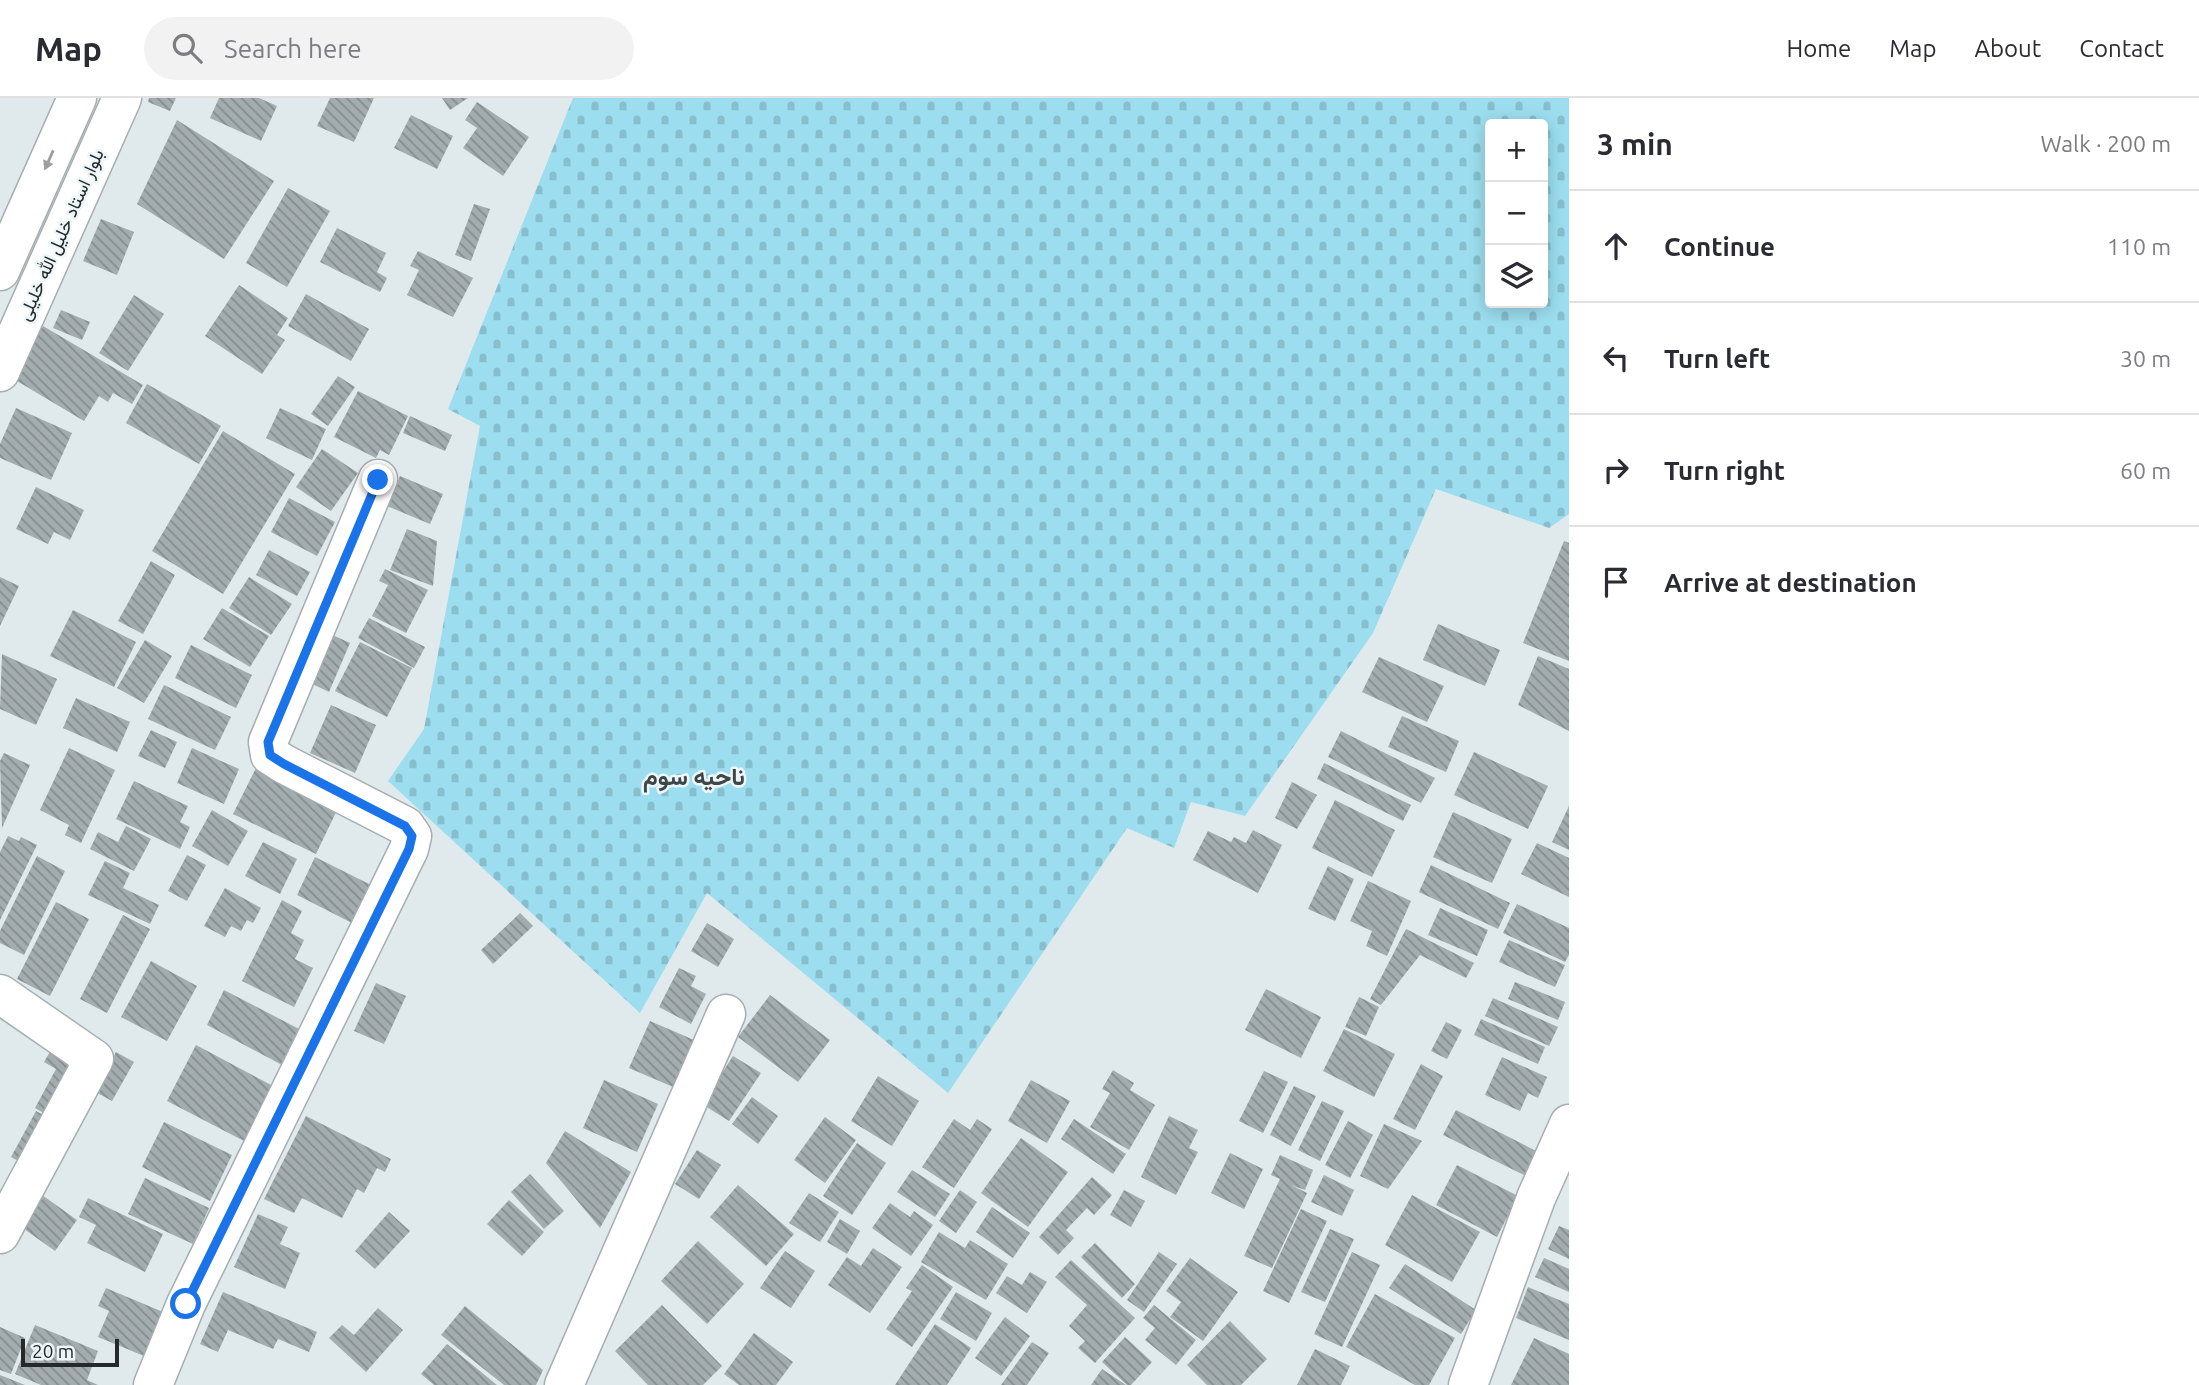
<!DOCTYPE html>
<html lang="en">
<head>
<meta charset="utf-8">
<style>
  body { margin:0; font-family:Ubuntu,Vazirmatn,sans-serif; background:#f2f2f3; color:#2b2b33 }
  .controls { position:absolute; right:21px; top:21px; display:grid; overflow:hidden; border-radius:7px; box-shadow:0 4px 18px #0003 }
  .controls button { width:63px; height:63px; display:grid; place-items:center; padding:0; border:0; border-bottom:2px solid #e1e1e2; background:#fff; color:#2b2b33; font:35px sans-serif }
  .scale { position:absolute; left:21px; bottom:18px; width:98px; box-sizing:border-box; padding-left:7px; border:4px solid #26292a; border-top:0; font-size:19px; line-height:24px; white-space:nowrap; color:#26292a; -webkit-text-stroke:5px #edf7f9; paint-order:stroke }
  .stop { position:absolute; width:21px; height:21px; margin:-16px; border:5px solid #1a73e8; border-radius:50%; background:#fff }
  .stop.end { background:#1a73e8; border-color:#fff; box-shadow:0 2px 7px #0008 }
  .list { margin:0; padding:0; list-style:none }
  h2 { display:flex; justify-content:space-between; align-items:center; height:91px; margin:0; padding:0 28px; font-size:30px }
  h2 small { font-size:23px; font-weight:400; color:#7c7c81 }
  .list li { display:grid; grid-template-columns:46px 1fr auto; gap:21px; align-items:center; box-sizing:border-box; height:112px; padding:0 28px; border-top:2px solid #e1e1e2 }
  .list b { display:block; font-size:26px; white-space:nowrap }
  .list em { font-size:23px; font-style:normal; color:#7c7c81 }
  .icon { flex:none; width:38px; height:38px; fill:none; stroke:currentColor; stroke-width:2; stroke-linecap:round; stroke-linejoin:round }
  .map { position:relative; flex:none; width:1569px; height:1287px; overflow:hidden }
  header { display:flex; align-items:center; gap:42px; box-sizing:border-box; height:98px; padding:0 35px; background:#fff; border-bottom:2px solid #e1e1e2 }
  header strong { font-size:33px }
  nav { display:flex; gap:38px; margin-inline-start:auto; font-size:24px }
  .search { width:490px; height:63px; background:#f2f2f3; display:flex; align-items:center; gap:18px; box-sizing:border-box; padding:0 24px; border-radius:38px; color:#7c7c81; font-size:26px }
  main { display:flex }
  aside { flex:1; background:#fff }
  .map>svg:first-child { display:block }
  .cemetery { fill:url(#cemetery-stones); fill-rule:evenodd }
  .building { fill:url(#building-back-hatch) }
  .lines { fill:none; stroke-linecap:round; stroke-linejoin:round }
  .minor-casing { stroke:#a5aeb0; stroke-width:41 }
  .secondary-casing { stroke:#a5aeb0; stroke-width:41 }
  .minor { stroke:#fff; stroke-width:38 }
  .secondary { stroke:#fff; stroke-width:38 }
  .oneway { fill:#9d9f9f }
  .route { stroke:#1a73e8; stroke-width:9 }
  .labels { text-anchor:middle; stroke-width:5; stroke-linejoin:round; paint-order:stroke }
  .street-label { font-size:18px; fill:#26292a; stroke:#edf7f9 }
  .district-label { font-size:24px; font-weight:bold; fill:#3f4648; stroke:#edf7f9 }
</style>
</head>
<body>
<header>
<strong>Map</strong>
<div class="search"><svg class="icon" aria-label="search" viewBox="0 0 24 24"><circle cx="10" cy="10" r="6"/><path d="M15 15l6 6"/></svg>Search here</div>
<nav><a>Home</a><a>Map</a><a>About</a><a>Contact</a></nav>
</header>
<main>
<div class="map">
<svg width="1569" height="1287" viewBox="0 0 1569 1287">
  <defs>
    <pattern id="cemetery-stones" width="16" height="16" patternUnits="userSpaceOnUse" patternTransform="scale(1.75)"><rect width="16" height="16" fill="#9cdeef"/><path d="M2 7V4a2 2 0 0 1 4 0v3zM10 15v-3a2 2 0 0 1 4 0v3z" fill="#86becd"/></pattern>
    <pattern id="building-back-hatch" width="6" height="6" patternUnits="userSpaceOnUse" patternTransform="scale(1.75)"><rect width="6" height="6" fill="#a3acae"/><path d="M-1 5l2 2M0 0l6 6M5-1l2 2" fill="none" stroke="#858c8e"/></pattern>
  </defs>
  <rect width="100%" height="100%" fill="#e0e9ec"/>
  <path class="cemetery" d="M573 0H1569V416L1549 430 1436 391 1373 535 1245 718 1191 704 1174 750 1127 730 948 995 707 795 640 915 388 683 424 631 480 328 448 311ZM1490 26H1543V205H1490Z"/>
  <g class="building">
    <polygon points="149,0 176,0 170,13 148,4"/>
    <polygon points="219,0 259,0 277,8 261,43 210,20"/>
    <polygon points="330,0 374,0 354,44 317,28"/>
    <polygon points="442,0 468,0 450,12"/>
    <polygon points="477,4 529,39 503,78 463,50 477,30 465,22"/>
    <polygon points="411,17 453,38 437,71 394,50"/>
    <polygon points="177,22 274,83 224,161 137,106"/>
    <polygon points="288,90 330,113 287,189 246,165"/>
    <polygon points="474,106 490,111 471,163 455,157"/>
    <polygon points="101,121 134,134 117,177 83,163"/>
    <polygon points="337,130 386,155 377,174 387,180 380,194 320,164"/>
    <polygon points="418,153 473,180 453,219 407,197 419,172 410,168"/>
    <polygon points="239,187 288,220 277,237 285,242 262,276 205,238"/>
    <polygon points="306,196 369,231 351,263 288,228"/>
    <polygon points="134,197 164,216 128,273 99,255"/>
    <polygon points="61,212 90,224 82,242 53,230"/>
    <polygon points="43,228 143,287 132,306 113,295 108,304 99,298 84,323 12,280"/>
    <polygon points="338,278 355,289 328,328 311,316"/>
    <polygon points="147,286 221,328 199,366 126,325"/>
    <polygon points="358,293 408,318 389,357 380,352 376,360 334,339"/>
    <polygon points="16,310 72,335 51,382 0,360 0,346"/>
    <polygon points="280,310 326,331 312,362 266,340"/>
    <polygon points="410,318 452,337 445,353 403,335"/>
    <polygon points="223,333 295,376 223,496 152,453"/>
    <polygon points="322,351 358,375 331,413 296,389"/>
    <polygon points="400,378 443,396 430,426 387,408"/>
    <polygon points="36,389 84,412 70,442 54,434 48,446 16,431"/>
    <polygon points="289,400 335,424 317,458 271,434"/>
    <polygon points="407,431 437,443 433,488 390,472"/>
    <polygon points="1564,443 1569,445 1569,563 1523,545"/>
    <polygon points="269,452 310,474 297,498 256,477"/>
    <polygon points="151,463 175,477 143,536 118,523"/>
    <polygon points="385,471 428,492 406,535 372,518 388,487 379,483"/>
    <polygon points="0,479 19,488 0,528"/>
    <polygon points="249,479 292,506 271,537 229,510"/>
    <polygon points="222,510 269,538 250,569 203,541"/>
    <polygon points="73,512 136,544 114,589 50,558"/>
    <polygon points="369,520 425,549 414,570 358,540"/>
    <polygon points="1438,526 1500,552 1485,588 1423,562"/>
    <polygon points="326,534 350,545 329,594 304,582"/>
    <polygon points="145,542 172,558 144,605 117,590"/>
    <polygon points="360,544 412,570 387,619 335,593"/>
    <polygon points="191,547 252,577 236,610 175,580"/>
    <polygon points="2,556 57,581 36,627 0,611"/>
    <polygon points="1538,558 1569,571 1569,633 1518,607"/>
    <polygon points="1379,559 1444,588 1427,624 1362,594"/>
    <polygon points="164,587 231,619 215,652 148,621"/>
    <polygon points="76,600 130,624 117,654 63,630"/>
    <polygon points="331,607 376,627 355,675 310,655"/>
    <polygon points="1402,618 1459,643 1446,674 1388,649"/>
    <polygon points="151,632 177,644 165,670 138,658"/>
    <polygon points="1341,633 1435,680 1421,705 1328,659"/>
    <polygon points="69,650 115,672 81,745 65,737 69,727 40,712"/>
    <polygon points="192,650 239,671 224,706 177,685"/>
    <polygon points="1474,654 1548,688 1528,731 1454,697"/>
    <polygon points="4,655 30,667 2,730 0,663"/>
    <polygon points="1324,665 1411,707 1403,723 1317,681"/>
    <polygon points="257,668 339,708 316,756 233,716"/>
    <polygon points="134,683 188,708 180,724 190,729 180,751 116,721"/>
    <polygon points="1292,684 1317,697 1297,731 1275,720"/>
    <polygon points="1335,702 1395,732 1372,779 1312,750"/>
    <polygon points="1569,708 1569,752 1552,744"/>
    <polygon points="212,712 248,733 228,768 192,748"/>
    <polygon points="1453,714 1512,741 1492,785 1433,759"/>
    <polygon points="126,728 151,741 134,773 90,751 98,734 118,744"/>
    <polygon points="1253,732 1282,747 1258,795 1193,762 1208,733 1231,744 1234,739 1246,745"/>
    <polygon points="8,738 19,743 21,739 37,747 0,822 0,754"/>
    <polygon points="263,744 297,761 280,796 245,778"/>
    <polygon points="1537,745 1569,760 1569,799 1521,776"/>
    <polygon points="187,757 206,767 187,803 168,793"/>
    <polygon points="37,758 65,773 24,857 0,845 0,833"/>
    <polygon points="315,759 371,787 352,825 297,797"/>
    <polygon points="105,763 130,775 123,790 159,807 150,826 88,797"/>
    <polygon points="1431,767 1510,805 1498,831 1419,794"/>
    <polygon points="1328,768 1354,781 1335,823 1308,811"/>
    <polygon points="1368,783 1411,803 1387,858 1366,848 1372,833 1350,823"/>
    <polygon points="225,790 261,810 253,825 247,822 241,833 231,828 225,839 204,828"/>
    <polygon points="282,802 302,813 291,835 304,842 295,861 313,870 294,909 242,883"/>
    <polygon points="56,804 89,821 50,898 17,881"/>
    <polygon points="1517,806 1569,830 1569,857 1565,864 1503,835"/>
    <polygon points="1440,810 1488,832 1477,858 1428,837"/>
    <polygon points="520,815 533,828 493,866 481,852"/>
    <polygon points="123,817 150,831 107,915 80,901"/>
    <polygon points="707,825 734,841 718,869 691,853"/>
    <polygon points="1406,831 1474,865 1466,880 1420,857 1381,907 1370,901"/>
    <polygon points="1509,842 1565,867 1555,889 1499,864"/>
    <polygon points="151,863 197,888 167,943 121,919"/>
    <polygon points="679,870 696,878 691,888 706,896 691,926 659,909"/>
    <polygon points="1515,884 1565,904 1558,922 1508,901"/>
    <polygon points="376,885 406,898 384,946 354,933"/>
    <polygon points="1266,891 1321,919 1301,960 1245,932"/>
    <polygon points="224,892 301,932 282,967 207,927"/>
    <polygon points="770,897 830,942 798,984 738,939"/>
    <polygon points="1359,899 1379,909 1366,938 1345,929"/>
    <polygon points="1493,900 1558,929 1549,948 1485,918"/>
    <polygon points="1481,921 1545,949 1538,966 1474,937"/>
    <polygon points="650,923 694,942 673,989 629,970"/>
    <polygon points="1446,924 1462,932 1447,961 1431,953"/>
    <polygon points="1344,931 1395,956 1374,999 1323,973"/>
    <polygon points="196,947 273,988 244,1043 167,1003"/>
    <polygon points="53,949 86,968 56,1022 35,1010 56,971 44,964"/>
    <polygon points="116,954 134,964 112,1003 83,987 106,972"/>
    <polygon points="733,958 761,975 729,1023 702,1006"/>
    <polygon points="1502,959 1547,979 1538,1000 1528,995 1520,1013 1485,997"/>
    <polygon points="1421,966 1443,978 1415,1032 1393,1021"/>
    <polygon points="1113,972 1134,985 1130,992 1155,1007 1129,1052 1090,1029 1110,995 1102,991"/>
    <polygon points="1264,973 1288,984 1263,1035 1239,1023"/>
    <polygon points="878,978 919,1003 892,1048 851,1023"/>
    <polygon points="604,982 658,1006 637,1054 583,1030"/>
    <polygon points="1031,982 1070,1003 1047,1045 1008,1023"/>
    <polygon points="1294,988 1316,998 1291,1048 1270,1037"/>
    <polygon points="752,999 778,1018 758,1046 732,1026"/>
    <polygon points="1322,1003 1344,1013 1320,1063 1298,1052"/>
    <polygon points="1456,1012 1538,1054 1526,1078 1443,1037"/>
    <polygon points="36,1013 56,1024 31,1070 11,1059"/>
    <polygon points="306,1018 391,1061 385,1074 377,1070 364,1095 357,1091 342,1120 302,1100 294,1115 264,1101"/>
    <polygon points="1169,1018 1198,1032 1189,1050 1198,1054 1176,1097 1141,1079"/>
    <polygon points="825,1019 856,1042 825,1085 794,1062"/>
    <polygon points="954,1021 970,1032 977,1021 992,1031 954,1090 922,1069"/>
    <polygon points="1074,1021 1126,1056 1113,1076 1061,1041"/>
    <polygon points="1348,1023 1373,1037 1350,1080 1325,1067"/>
    <polygon points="164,1024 232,1057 210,1103 142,1069"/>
    <polygon points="1384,1026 1422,1043 1388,1091 1360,1078"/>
    <polygon points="565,1033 631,1074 600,1130 546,1065"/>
    <polygon points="1021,1040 1068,1074 1028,1129 981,1095"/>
    <polygon points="857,1045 886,1065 852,1117 823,1098"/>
    <polygon points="697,1052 721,1067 699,1101 675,1086"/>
    <polygon points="1230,1055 1263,1071 1244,1111 1211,1095"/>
    <polygon points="1280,1057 1313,1072 1305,1092 1291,1087 1307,1095 1272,1170 1244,1158 1280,1081 1271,1077"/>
    <polygon points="1457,1067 1518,1098 1497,1139 1436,1107"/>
    <polygon points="912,1072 950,1096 935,1119 897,1094"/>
    <polygon points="530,1076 564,1113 544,1131 511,1094"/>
    <polygon points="1324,1077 1354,1092 1342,1118 1311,1104"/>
    <polygon points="1092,1079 1112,1097 1094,1117 1087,1110 1066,1132 1074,1140 1058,1157 1039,1139"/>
    <polygon points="145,1080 209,1110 193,1146 128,1116"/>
    <polygon points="738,1087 794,1136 766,1168 710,1119"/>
    <polygon points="35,1092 77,1122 55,1153 13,1123"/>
    <polygon points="960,1092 977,1104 956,1135 939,1123"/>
    <polygon points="1124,1092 1145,1103 1131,1129 1110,1117"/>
    <polygon points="809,1095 839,1114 820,1144 789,1125"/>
    <polygon points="1412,1097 1480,1134 1452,1184 1385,1147"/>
    <polygon points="88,1100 163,1136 145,1174 87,1145 96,1127 79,1119"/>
    <polygon points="509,1102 544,1134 522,1158 487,1126"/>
    <polygon points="890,1105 910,1119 914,1113 933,1127 911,1158 872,1130"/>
    <polygon points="992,1109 1030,1135 1013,1160 976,1134"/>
    <polygon points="1301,1111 1327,1123 1289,1205 1263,1193"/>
    <polygon points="389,1114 410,1133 375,1171 355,1153"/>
    <polygon points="258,1116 288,1129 280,1146 300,1155 285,1191 234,1169"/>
    <polygon points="840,1121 860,1133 847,1156 827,1144"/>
    <polygon points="1559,1128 1569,1132 1569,1161 1548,1151"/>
    <polygon points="1330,1131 1354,1141 1325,1204 1301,1194"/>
    <polygon points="939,1134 965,1150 970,1142 1008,1166 986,1202 921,1164"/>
    <polygon points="698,1143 744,1186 707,1226 661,1183"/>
    <polygon points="1095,1145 1135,1186 1122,1200 1081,1159"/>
    <polygon points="873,1150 902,1169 870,1215 828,1187 847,1159 861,1168"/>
    <polygon points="785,1153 815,1173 791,1210 760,1190"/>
    <polygon points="1159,1154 1177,1166 1144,1214 1127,1202"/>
    <polygon points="1352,1154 1380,1167 1342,1249 1314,1236"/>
    <polygon points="1190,1160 1238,1194 1203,1243 1170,1219 1181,1204 1166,1193"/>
    <polygon points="1544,1160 1569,1171 1569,1194 1535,1179"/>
    <polygon points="1071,1162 1135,1220 1095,1265 1078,1250 1085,1243 1069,1228 1087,1207 1055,1179"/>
    <polygon points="1405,1166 1476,1212 1461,1236 1389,1190"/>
    <polygon points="922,1167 953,1189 912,1249 886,1231 912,1193 906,1190"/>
    <polygon points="1030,1174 1047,1184 1027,1215 996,1195 1007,1178 1022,1187"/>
    <polygon points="1528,1189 1569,1206 1569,1242 1516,1220"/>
    <polygon points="106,1190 163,1214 144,1258 98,1239 109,1213 98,1208"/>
    <polygon points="223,1194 317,1234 309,1254 278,1241 273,1251 228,1232 218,1254 200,1246"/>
    <polygon points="956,1194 992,1215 976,1243 940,1221"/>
    <polygon points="1375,1196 1455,1240 1429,1287 1415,1287 1346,1249"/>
    <polygon points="662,1207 722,1268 703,1287 648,1287 615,1253"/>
    <polygon points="1154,1207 1196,1242 1176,1267 1145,1242 1155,1230 1143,1220"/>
    <polygon points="465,1208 543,1272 536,1287 504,1287 441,1237"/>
    <polygon points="378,1210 403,1232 366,1274 329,1240 342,1227 354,1237"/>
    <polygon points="1005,1219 1030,1238 1001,1278 975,1260"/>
    <polygon points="1230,1223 1267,1261 1241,1287 1207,1287 1187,1267"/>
    <polygon points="935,1226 971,1250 947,1287 895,1287"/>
    <polygon points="35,1227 98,1253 87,1282 98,1287 41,1287 15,1276"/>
    <polygon points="0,1229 25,1240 11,1276 0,1272"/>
    <polygon points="754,1235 793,1264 776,1287 739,1287 724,1276"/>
    <polygon points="1125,1239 1152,1264 1131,1287 1127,1287 1102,1264"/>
    <polygon points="1534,1240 1569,1256 1569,1287 1511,1287"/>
    <polygon points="1032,1244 1049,1255 1027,1287 1001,1287"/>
    <polygon points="447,1246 497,1287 434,1287 421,1276"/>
    <polygon points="1315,1251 1350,1268 1341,1287 1297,1287"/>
    <polygon points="1102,1271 1126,1287 1091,1287"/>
    <polygon points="0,1277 25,1287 0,1287"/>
  </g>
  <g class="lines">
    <g class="minor-casing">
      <g id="minor">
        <polyline points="0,896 94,961 0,1136"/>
        <polyline points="153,1287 186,1206 409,751 412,738 405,728 284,666 270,657 268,644 378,381"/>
        <polyline points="564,1287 726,916"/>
        <polyline points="1468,1287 1536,1100 1569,1026"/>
      </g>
    </g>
    <g class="secondary-casing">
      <g id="secondary">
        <polyline points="0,173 77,0"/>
        <polyline points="0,274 122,0"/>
      </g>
    </g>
    <use href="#minor" class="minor"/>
    <use href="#secondary" class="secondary"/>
  </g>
  <defs><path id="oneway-solid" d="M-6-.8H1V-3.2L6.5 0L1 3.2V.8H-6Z" transform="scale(1.75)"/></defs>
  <use class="oneway" href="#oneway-solid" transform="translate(49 62) rotate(114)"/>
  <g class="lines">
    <polyline class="route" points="186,1206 409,751 412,738 405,728 284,666 270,657 268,644 378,382"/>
  </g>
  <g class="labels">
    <g class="street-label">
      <text transform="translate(61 137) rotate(-66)" y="6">بلوار استاد خلیل الله خلیلی</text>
    </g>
    <g class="district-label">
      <text x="694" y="687">ناحیه سوم</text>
    </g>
  </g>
</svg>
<div class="controls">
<button>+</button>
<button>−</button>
<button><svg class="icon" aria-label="layers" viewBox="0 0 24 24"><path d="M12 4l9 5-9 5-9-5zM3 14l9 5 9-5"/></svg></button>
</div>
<div class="scale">20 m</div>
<div class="stop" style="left:186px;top:1206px"></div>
<div class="stop end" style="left:378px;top:382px"></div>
</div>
<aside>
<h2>3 min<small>Walk · 200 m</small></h2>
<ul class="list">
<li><svg class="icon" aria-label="ahead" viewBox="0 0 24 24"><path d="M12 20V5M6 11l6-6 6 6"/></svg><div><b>Continue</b></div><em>110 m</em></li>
<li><svg class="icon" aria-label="left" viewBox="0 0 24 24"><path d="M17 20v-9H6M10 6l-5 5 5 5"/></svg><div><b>Turn left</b></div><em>30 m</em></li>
<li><svg class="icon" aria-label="right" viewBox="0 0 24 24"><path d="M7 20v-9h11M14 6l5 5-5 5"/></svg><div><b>Turn right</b></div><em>60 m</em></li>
<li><svg class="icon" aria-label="arrive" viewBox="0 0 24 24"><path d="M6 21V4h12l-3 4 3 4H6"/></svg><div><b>Arrive at destination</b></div></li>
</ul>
</aside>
</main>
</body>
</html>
